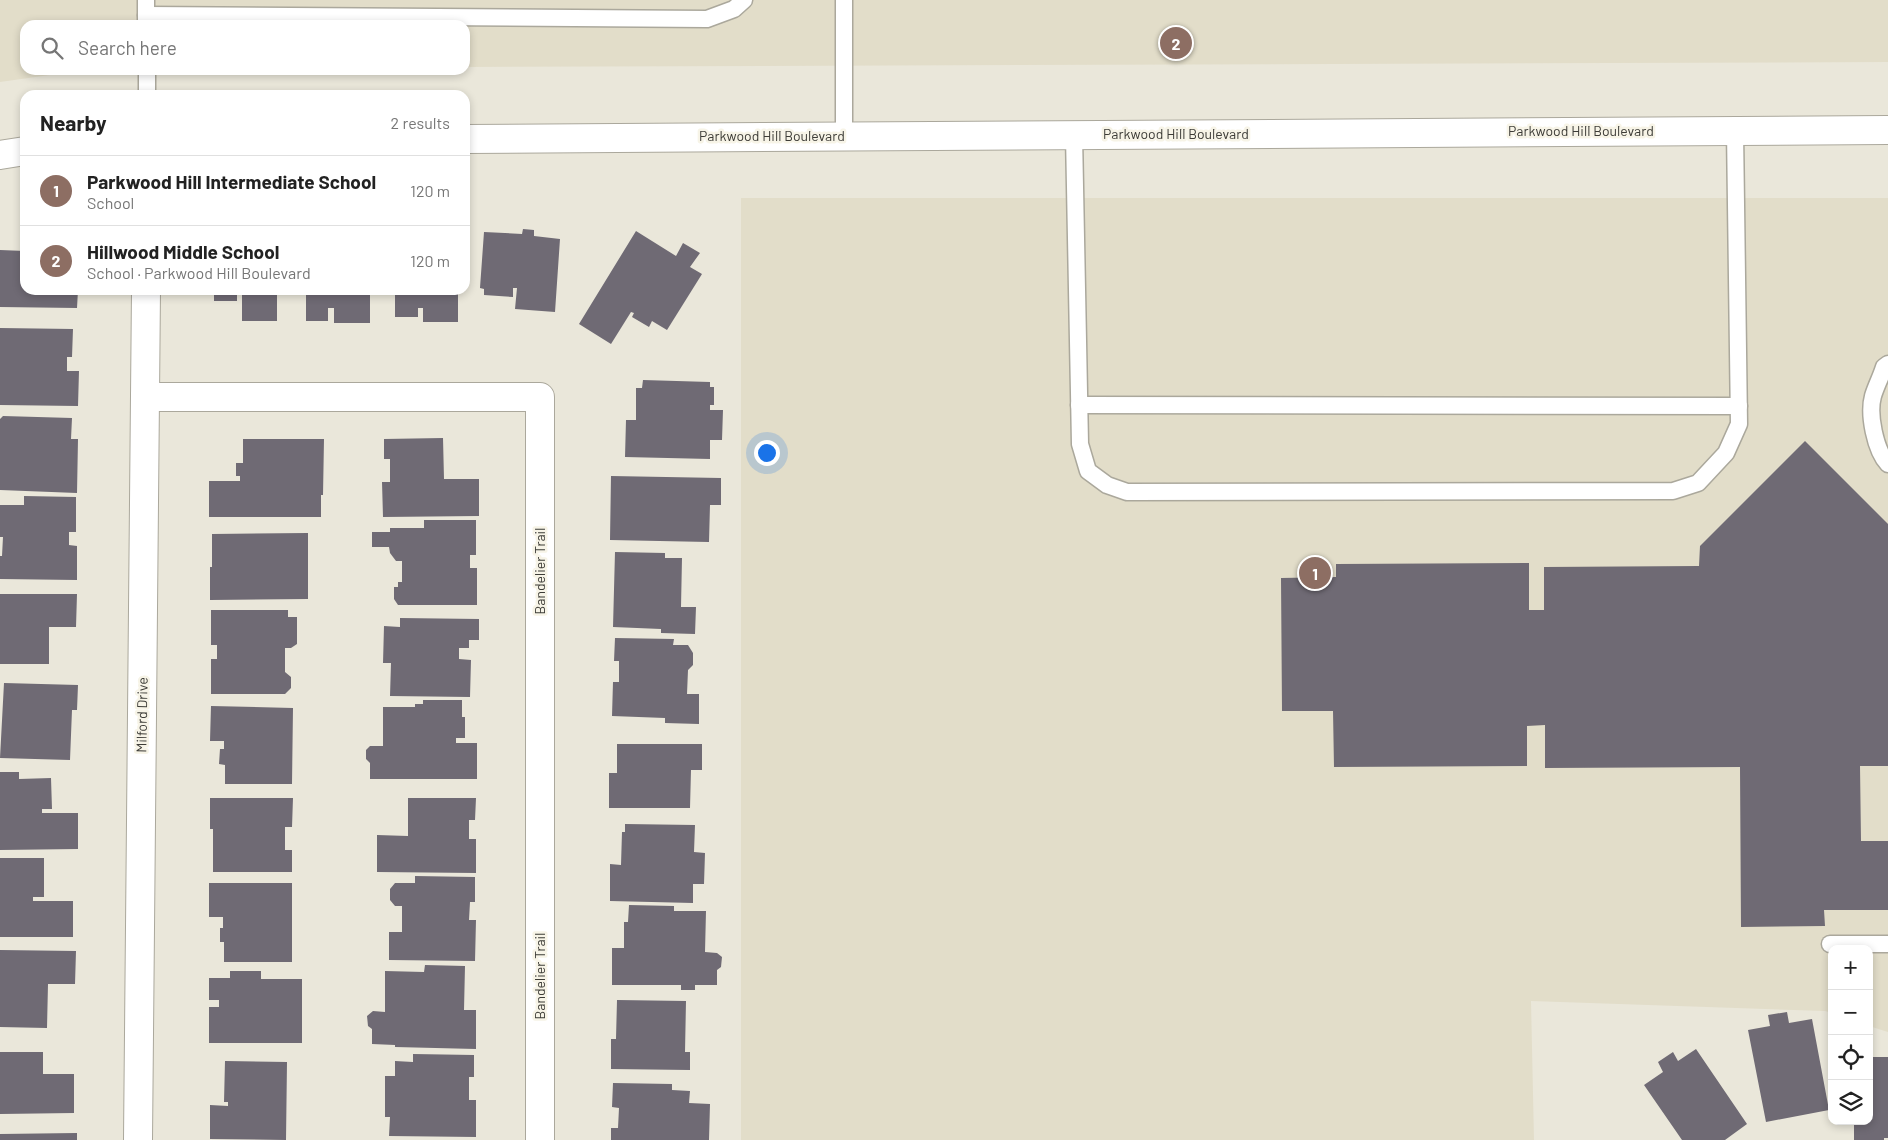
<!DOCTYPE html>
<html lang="en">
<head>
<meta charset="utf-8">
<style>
  body { margin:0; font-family:Barlow,sans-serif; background:#f2f2f2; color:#222 }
  .controls { position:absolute; right:15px; bottom:15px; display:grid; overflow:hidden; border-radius:10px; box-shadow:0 2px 8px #0003 }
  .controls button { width:45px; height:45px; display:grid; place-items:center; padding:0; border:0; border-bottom:1px solid #e0e0e0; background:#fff; color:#222; font:25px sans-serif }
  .you { position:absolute; left:766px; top:452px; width:18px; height:18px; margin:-12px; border:4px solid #fff; border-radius:50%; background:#1a73e8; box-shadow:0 0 0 8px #1a73e833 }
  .badge { display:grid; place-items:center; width:32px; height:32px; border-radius:50%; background:#9050c6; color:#fff; font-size:16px; font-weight:700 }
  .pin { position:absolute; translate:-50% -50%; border:2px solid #fff; box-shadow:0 1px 5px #0006 }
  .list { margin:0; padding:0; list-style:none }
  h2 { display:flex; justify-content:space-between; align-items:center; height:65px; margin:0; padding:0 20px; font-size:21px }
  h2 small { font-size:16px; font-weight:400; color:#767676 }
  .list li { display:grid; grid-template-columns:32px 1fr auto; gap:15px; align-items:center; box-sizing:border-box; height:70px; padding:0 20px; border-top:1px solid #e0e0e0 }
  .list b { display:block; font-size:19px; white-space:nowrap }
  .list p { margin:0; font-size:16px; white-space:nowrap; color:#767676 }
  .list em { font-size:16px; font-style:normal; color:#767676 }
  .icon { flex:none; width:28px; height:28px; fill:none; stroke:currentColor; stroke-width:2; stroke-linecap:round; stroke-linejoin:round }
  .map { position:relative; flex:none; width:1888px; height:1140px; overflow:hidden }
  .search { position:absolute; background:#fff; box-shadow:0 2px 8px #0003; left:20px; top:20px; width:450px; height:55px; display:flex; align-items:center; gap:12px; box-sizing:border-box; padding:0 18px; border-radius:15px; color:#767676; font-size:19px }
  .panel { position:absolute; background:#fff; box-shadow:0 2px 8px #0003; left:20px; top:90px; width:450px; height:205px; border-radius:15px }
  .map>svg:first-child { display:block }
  .built { fill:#e2ddc9 }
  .building { fill:#6f6a74 }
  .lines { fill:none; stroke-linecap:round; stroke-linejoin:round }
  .service-casing { stroke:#aba89c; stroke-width:19 }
  .minor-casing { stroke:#aba89c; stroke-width:30 }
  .tertiary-casing { stroke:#aba89c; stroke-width:30 }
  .service { stroke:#fff; stroke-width:16 }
  .minor { stroke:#fff; stroke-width:28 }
  .tertiary { stroke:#fff; stroke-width:28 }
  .labels { text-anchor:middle; stroke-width:5; stroke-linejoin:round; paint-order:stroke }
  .street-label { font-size:14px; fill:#3d3c37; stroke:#f7f4e7 }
</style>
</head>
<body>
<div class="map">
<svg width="1888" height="1140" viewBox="0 0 1888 1140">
  <rect width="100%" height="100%" fill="#eae7da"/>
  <g class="built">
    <polygon points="0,0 1888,0 1888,62 465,67 465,25 25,25 25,70 85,70 0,82"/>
    <polygon points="741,198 1888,198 1888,1032 1869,1026 1869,949 1832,949 1832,1013 1825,1011 1531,1001 1534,1140 741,1140"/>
  </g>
  <g class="building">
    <polygon points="523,229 534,230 534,236 560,239 555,312 515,309 517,288 513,288 513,297 484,295 484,289 480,288 484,232 522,234"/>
    <polygon points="636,231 676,256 683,243 700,253 690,267 702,274 667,330 652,321 649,327 632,317 634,313 631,312 611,344 579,324"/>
    <polygon points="0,250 25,251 25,290 78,290 77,308 0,307"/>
    <rect x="214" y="290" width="23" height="11"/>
    <rect x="242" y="290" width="35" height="31"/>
    <polygon points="306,290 370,290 370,323 334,323 334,308 328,308 328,321 306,321"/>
    <polygon points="395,290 458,290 458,322 423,322 423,308 418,308 418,317 395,317"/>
    <polygon points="0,328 73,329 72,357 67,357 67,371 79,371 78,406 0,405"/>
    <polygon points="643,380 710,382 710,387 714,387 714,405 710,405 710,410 723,410 722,440 710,440 710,459 625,457 626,420 636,420 636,388 642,388"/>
    <polygon points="3,416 72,418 71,439 78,439 77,493 0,490 0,419"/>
    <polygon points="443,438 444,479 479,479 479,516 383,517 382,482 390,482 390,459 384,459 384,439"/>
    <polygon points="243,439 324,439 323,495 321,495 321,517 209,517 209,481 240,481 240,476 236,476 236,463 243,463"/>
    <polygon points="1805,441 1888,524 1888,766 1860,766 1861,841 1888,841 1888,910 1824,910 1825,926 1741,927 1740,767 1545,768 1545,725 1527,726 1527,766 1334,767 1333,711 1282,711 1281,578 1336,577 1336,564 1529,563 1529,610 1544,610 1544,567 1699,566 1700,546"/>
    <polygon points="611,476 721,478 721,505 710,505 709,542 610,540"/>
    <polygon points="24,496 76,497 76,532 69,532 69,545 77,546 77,580 0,579 0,556 2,556 3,537 0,537 0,505 24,505"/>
    <polygon points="424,520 476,520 476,555 470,555 470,568 477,568 477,605 398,605 394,599 394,587 398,587 398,582 402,582 402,561 396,561 390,553 389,547 372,547 372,532 390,532 390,528 424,528"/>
    <polygon points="308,533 308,599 210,600 210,567 212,567 212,534"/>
    <polygon points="615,552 665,553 665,558 682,558 681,607 696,607 695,634 661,633 661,629 613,627"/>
    <polygon points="0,594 77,594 76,627 49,627 49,664 0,664"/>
    <polygon points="211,610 288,610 288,617 297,617 297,644 291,648 285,648 285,672 291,677 291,688 285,694 211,694 211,659 217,659 217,645 211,645"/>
    <polygon points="400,618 479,619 479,640 469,640 469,648 459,648 459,659 471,660 470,697 390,696 391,663 383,663 384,626 400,627"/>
    <polygon points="615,638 674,639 673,645 688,645 693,653 693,665 688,670 687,694 699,694 699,724 665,723 665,718 612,716 613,682 619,682 619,661 614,661"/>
    <polygon points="4,683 78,685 77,710 72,710 70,760 0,758"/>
    <polygon points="423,700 462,700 462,717 465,717 465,738 456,738 456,743 477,743 477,779 370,779 370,763 366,759 366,750 370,746 383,746 383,707 415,707 415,704 423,704"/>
    <polygon points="211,706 293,708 292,784 225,784 225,765 219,764 220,749 224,749 224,741 210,741"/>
    <polygon points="617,744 702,744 702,770 691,770 690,808 609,808 609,773 617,773"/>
    <polygon points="0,772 19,772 19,779 51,778 52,809 42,809 42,813 78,813 78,849 0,850"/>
    <polygon points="210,798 293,798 292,827 285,827 285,850 292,850 292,872 213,872 213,829 210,829"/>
    <polygon points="408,798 476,798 475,820 469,820 469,839 476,839 476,873 377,872 377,835 408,836"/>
    <polygon points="625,824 695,825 694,852 705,853 704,884 693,884 693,903 610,901 610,864 621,865 622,832 625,832"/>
    <polygon points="0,858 44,858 44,897 33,897 33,901 73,901 73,937 0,937"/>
    <polygon points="415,876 475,877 475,902 470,902 469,920 476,920 475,961 389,960 389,932 402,932 402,906 395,906 390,900 390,889 395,883 415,883"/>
    <polygon points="209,883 292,883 292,962 224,962 224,942 220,942 220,928 223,928 223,917 209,917"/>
    <polygon points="629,905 674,906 674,911 706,911 705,952 717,953 722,957 721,967 717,970 717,985 695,985 695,990 681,990 681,985 612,985 612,948 624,948 624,922 628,922"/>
    <polygon points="0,950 76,951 75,984 48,984 47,1028 0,1027"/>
    <polygon points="425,965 465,966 464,1010 476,1010 476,1049 395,1047 395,1045 372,1044 372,1029 368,1026 367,1016 373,1011 385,1012 385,971 424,972"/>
    <polygon points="230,971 261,971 261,979 302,979 302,1043 209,1043 209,1007 219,1007 219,1000 209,1000 209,978 230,978"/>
    <polygon points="617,1000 686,1001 685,1052 690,1052 690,1070 611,1069 611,1039 616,1039"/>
    <polygon points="1787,1012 1789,1023 1812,1019 1829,1110 1766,1122 1748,1030 1770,1026 1768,1015"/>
    <polygon points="1696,1049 1747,1124 1725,1140 1682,1140 1644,1085 1663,1072 1658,1062 1673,1052 1678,1061"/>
    <polygon points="0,1052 43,1052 43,1074 74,1074 74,1113 0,1114"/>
    <polygon points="413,1054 474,1055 474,1077 469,1077 469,1100 476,1100 476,1137 389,1136 390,1117 385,1117 385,1076 395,1076 395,1061 413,1062"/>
    <polygon points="1869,1057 1888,1057 1888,1138 1884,1138 1884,1140 1854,1140 1854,1121 1869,1121"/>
    <polygon points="225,1061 287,1062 286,1140 210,1139 210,1105 228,1106 228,1102 224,1102"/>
    <polygon points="613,1083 672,1084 672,1090 690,1091 689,1103 710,1104 709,1140 611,1140 611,1128 618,1128 619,1108 612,1107"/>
    <polygon points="77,1133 77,1140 0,1140 0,1134"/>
  </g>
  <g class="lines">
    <g class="service-casing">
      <g id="service">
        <polyline points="146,0 146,25"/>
        <polyline points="844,0 844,136"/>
        <polyline points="146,15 707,19 734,9 744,0"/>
        <polyline points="147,70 147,95"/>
        <polyline points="1074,135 1080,444 1088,471 1107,485 1127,492 1673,491 1698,483 1726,453 1739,424 1735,131"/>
        <path d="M1888 364 1884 367C1881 377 1876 386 1873 396 1868 414 1875 450 1888 464"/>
        <polyline points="1079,405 1739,406"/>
        <polyline points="1830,944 1888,944"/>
      </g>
    </g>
    <g class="minor-casing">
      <g id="minor">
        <polyline points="145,397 540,397 540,1140"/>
        <polyline points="138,1140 146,290"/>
      </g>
    </g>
    <g class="tertiary-casing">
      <g id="tertiary">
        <polyline points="465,139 1888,130"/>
        <polyline points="0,155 25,151"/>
      </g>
    </g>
    <use href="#service" class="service"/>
    <use href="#minor" class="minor"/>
    <use href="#tertiary" class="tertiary"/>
  </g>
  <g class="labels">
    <g class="street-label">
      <text x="1581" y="136">Parkwood Hill Boulevard</text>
      <text x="1176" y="139">Parkwood Hill Boulevard</text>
      <text x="772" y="141">Parkwood Hill Boulevard</text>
      <text transform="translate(540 571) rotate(-90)" y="5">Bandelier Trail</text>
      <text transform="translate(142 715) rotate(-89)" y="5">Milford Drive</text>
      <text transform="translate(540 976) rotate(-90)" y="5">Bandelier Trail</text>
    </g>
  </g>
</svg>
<div class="controls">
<button>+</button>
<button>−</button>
<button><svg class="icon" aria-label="locate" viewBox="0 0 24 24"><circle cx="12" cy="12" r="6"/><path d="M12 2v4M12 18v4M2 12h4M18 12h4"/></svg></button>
<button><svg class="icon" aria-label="layers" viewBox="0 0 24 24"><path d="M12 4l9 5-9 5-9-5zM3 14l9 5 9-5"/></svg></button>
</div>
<div class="you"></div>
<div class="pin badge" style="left:1315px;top:573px;background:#8d6e63">1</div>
<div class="pin badge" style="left:1176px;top:43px;background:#8d6e63">2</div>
<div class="search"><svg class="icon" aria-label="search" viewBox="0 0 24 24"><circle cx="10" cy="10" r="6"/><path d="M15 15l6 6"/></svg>Search here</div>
<section class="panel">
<h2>Nearby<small>2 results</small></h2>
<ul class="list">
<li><span class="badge" style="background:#8d6e63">1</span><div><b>Parkwood Hill Intermediate School</b><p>School</p></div><em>120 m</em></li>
<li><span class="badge" style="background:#8d6e63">2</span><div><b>Hillwood Middle School</b><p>School · Parkwood Hill Boulevard</p></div><em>120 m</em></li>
</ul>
</section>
</div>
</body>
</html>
